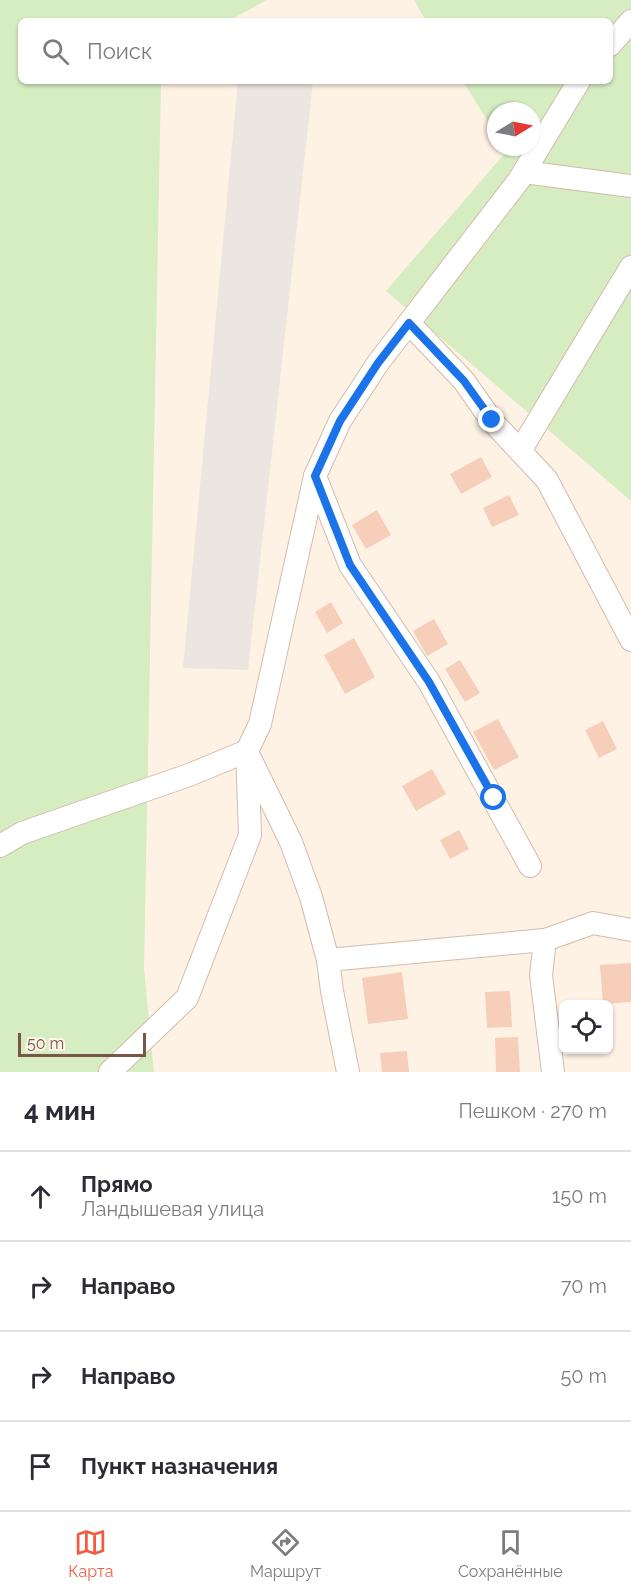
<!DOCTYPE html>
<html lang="ru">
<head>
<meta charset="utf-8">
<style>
  body { margin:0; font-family:Raleway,sans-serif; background:#f2f2f3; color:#2b2b33 }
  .controls { position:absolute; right:18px; bottom:18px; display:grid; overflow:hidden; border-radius:9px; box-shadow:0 2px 4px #0004 }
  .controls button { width:54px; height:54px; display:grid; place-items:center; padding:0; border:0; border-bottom:2px solid #e1e1e2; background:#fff; color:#2b2b33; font:30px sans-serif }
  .compass { position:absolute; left:487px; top:102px; width:54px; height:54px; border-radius:50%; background:#fff; box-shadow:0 2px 4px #0004; rotate:80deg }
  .scale { position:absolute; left:18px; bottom:15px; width:128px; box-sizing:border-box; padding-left:6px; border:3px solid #795647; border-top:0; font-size:16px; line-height:21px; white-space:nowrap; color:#795647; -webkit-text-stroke:4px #fff6ec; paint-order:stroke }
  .stop { position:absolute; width:18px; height:18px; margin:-14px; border:4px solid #1a73e8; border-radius:50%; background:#fff }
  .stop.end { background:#1a73e8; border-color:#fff; box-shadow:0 2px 6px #0008 }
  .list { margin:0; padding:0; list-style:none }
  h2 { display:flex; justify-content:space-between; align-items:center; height:78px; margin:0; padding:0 24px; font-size:26px }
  h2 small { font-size:20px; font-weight:400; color:#7c7c81 }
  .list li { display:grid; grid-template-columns:39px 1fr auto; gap:18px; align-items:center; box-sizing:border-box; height:90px; padding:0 24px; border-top:2px solid #e1e1e2 }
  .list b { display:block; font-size:22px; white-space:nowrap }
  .list p { margin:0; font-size:20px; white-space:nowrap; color:#7c7c81 }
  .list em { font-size:20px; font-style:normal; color:#7c7c81 }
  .icon { flex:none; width:33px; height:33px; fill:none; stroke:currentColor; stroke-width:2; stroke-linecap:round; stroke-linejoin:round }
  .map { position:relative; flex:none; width:631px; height:1072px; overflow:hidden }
  .search { position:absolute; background:#fff; box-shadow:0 2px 4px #0004; left:18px; right:18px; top:18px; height:66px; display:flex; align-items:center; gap:15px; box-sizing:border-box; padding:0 21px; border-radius:9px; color:#7c7c81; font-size:22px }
  .sheet { height:438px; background:#fff }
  nav { display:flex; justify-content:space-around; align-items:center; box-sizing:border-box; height:84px; border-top:2px solid #e1e1e2; background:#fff; font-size:16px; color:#7c7c81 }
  nav a { display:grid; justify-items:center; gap:3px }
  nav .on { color:#f15c40 }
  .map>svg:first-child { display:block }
  .industrial { fill:#ede5df }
  .green { fill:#d6edc1 }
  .building { fill:#f6ceba }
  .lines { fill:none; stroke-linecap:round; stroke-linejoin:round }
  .minor-casing { stroke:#d3bbac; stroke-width:24 }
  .minor { stroke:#fff; stroke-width:22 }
  .route { stroke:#1a73e8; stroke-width:8 }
</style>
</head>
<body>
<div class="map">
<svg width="631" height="1072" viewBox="0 0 631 1072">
  <rect width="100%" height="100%" fill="#fef2e4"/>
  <polygon class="industrial" points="238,81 313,81 248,670 183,668"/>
  <g class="green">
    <polygon points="0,0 267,0 228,21 21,21 21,81 161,81 144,968 154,1072 0,1072"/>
    <polygon points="414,0 631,0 631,501 386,291 506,152 503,147 532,147 532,111 496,111 496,135 463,81 610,81 610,21 426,21"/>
  </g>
  <g class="building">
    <polygon points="481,457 492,477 461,494 450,474"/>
    <polygon points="509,495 519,515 492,527 483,508"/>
    <polygon points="377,510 391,535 366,549 352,525"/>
    <polygon points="331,602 343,623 327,633 315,612"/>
    <polygon points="434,619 448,644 427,656 413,631"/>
    <polygon points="354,638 375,677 345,694 324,655"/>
    <polygon points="460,660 480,693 465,702 445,669"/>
    <polygon points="498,719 519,757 494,770 473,732"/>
    <polygon points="603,721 617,749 599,758 585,730"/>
    <polygon points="432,769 446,794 416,811 402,786"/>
    <polygon points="459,830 469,849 450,859 440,840"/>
    <polygon points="631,963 631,1002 603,1004 600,965"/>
    <polygon points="402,972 408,1019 368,1024 362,978"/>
    <polygon points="510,991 512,1027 487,1028 485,992"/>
    <polygon points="518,1037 520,1072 496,1072 495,1038"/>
    <polygon points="407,1051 409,1072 382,1072 380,1053"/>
  </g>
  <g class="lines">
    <g class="minor-casing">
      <g id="minor">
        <polyline points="610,45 631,21"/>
        <polyline points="524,172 631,186"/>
        <polyline points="409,323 464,381 492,421 547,480 631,640"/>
        <polyline points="520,451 631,267"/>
        <polyline points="315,476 350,565 429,682 530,866"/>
        <polyline points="250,758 291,842 311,897 328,960 332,991 348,1072"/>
        <polyline points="0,846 22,833 189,775 247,751"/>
        <polyline points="545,940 541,975 553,1072"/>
        <polyline points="328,960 545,940 593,923 631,930"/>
        <polyline points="110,1072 187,998 250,835 247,751 260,724 315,476 340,421 378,363 519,180 579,81"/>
      </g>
    </g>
    <use href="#minor" class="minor"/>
  </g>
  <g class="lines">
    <polyline class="route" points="492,420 464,381 409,323 378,363 340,421 315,476 350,565 429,682 494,798"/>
  </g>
</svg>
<div class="controls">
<button><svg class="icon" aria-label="locate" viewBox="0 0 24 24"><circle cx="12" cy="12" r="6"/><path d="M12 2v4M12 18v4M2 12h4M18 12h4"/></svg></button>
</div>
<svg class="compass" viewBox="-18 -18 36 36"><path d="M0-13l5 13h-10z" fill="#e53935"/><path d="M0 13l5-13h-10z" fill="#7c7c81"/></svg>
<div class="scale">50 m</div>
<div class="stop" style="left:494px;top:798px"></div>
<div class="stop end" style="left:492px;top:420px"></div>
<div class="search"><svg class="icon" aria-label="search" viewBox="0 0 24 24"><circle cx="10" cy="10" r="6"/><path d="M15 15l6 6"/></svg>Поиск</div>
</div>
<section class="sheet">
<h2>4 мин<small>Пешком · 270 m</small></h2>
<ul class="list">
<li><svg class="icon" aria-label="ahead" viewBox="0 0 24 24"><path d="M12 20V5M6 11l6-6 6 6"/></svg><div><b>Прямо</b><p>Ландышевая улица</p></div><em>150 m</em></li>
<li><svg class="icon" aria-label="right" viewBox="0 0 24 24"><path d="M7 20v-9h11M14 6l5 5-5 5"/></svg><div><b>Направо</b></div><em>70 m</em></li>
<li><svg class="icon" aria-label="right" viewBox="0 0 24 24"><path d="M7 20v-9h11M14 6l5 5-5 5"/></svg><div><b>Направо</b></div><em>50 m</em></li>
<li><svg class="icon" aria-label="arrive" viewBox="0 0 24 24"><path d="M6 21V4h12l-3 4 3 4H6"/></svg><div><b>Пункт назначения</b></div></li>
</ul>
</section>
<nav>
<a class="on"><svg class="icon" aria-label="map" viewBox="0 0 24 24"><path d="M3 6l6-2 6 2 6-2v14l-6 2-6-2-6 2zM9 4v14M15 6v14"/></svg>Карта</a>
<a><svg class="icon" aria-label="directions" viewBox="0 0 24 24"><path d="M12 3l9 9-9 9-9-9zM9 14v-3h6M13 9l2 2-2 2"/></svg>Маршрут</a>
<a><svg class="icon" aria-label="saved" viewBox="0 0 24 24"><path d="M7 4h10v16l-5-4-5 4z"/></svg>Сохранённые</a>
</nav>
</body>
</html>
